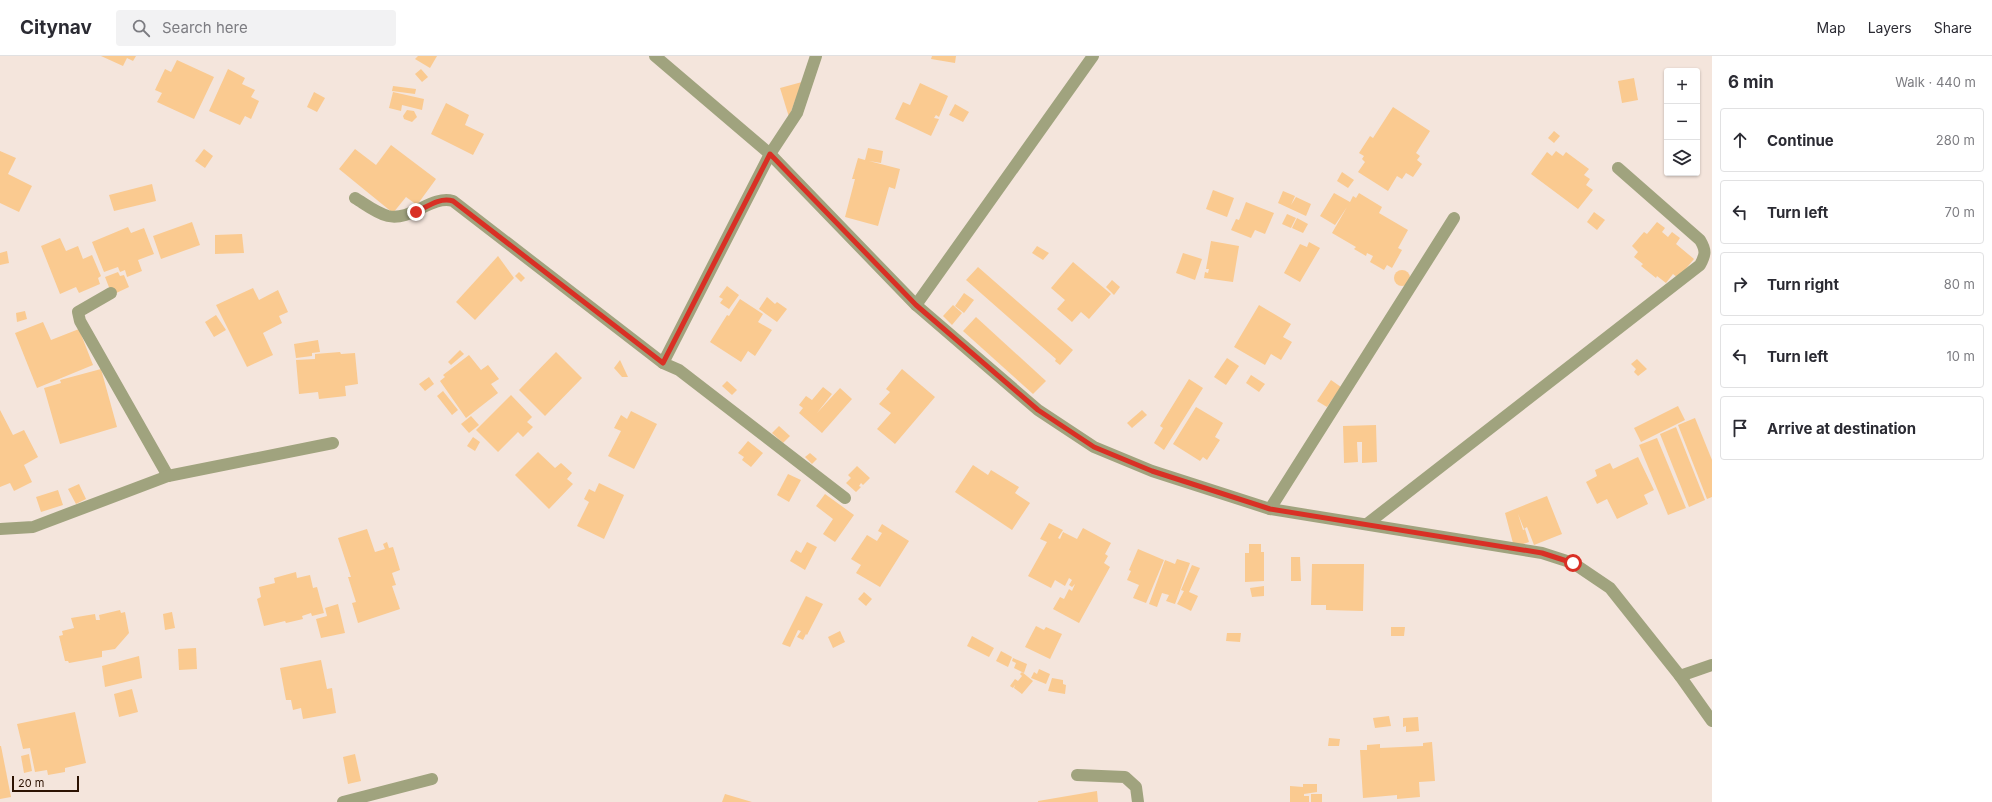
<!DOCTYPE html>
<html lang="en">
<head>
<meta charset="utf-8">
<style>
  body { margin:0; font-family:Inter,sans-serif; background:#f2f2f3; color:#2b2b33 }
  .controls { position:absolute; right:12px; top:12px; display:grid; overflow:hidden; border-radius:4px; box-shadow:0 1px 3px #0004 }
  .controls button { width:36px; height:36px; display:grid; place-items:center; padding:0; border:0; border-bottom:1px solid #e1e1e2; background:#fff; color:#2b2b33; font:20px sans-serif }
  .scale { position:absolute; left:12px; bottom:10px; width:67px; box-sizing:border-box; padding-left:4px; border:2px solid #2c1202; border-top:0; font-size:11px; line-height:14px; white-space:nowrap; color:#2c1202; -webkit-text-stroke:3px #f4e5dc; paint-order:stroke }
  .stop { position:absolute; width:12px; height:12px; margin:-9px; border:3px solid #d93025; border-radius:50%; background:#fff }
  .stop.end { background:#d93025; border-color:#fff; box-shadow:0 1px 4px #0008 }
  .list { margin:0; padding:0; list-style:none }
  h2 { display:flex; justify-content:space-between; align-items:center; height:52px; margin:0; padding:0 16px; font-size:17px }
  h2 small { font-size:13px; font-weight:400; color:#7c7c81 }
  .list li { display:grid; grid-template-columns:26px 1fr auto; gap:12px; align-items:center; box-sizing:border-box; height:64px; margin:0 8px 8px; padding:0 8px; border:1px solid #e1e1e2; border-radius:4px }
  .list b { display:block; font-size:15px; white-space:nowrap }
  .list em { font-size:13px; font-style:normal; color:#7c7c81 }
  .icon { flex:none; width:22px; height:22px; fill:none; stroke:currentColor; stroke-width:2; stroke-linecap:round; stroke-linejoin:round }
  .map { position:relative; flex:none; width:1712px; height:746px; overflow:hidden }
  header { display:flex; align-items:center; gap:24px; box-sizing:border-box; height:56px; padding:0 20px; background:#fff; border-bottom:1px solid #e1e1e2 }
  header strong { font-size:19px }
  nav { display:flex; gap:22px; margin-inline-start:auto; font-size:14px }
  .search { width:280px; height:36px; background:#f2f2f3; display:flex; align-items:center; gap:10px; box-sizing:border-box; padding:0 14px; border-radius:4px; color:#7c7c81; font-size:15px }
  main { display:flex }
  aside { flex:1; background:#fff }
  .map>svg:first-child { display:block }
  .building { fill:#faca90 }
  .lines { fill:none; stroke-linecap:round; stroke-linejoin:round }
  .minor { stroke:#a0a37e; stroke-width:12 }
  .route { stroke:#d93025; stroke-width:5 }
</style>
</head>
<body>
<header>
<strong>Citynav</strong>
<div class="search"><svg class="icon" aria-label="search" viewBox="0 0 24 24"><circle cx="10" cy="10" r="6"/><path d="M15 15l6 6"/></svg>Search here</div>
<nav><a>Map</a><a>Layers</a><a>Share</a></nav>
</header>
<main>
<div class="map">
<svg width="1712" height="746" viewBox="0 0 1712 746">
  <rect width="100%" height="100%" fill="#f4e5dc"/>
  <g class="building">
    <polygon points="101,0 136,0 133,5 127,2 123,10"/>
    <polygon points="418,0 437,0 430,12 415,3"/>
    <polygon points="932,0 956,0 955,7 931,3"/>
    <polygon points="177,4 214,21 194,63 157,46 162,37 155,34 165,13 171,16"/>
    <polygon points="228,13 245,22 242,28 255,34 251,41 259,45 251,63 245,60 240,69 209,55"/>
    <polygon points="421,13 428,21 422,26 415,18"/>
    <polygon points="1634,22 1638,44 1622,47 1618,25"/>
    <polygon points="802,26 789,61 780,32"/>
    <polygon points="920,27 948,40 939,61 936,59 934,62 939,63 931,80 895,63 903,46 910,49"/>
    <polygon points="393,30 416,33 415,38 392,35"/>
    <polygon points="314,36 325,42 317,56 307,51"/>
    <polygon points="393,36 424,43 422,54 402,49 401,55 389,52"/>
    <polygon points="446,47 469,59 465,69 484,78 473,99 431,78"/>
    <polygon points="955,48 969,56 963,66 949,59"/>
    <polygon points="1393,51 1430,75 1416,97 1420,100 1417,104 1422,108 1413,121 1406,117 1402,123 1397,120 1388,135 1358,116 1365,106 1362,103 1364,100 1359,97 1370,80 1373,82"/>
    <polygon points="407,54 414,55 417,61 412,66 404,63 403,60"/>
    <polygon points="1554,75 1560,80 1554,87 1548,82"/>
    <polygon points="391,89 436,123 417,149 406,141 393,157 339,113 355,93 376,109"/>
    <polygon points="868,92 883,95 881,107 869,105 900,113 895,133 889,131 878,170 845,161 855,123 852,123 858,102 865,104"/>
    <polygon points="204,93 213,100 205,112 195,105"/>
    <polygon points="0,95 16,102 8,118 32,130 19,156 0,147"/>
    <polygon points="1556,95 1563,100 1566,96 1589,113 1584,119 1590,123 1586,129 1593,134 1578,153 1531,118 1547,96 1552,100"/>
    <polygon points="1342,116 1354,124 1348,132 1337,125"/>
    <polygon points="152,128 156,145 114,155 109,139"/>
    <polygon points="1213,134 1234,142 1227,161 1206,153"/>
    <polygon points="1283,135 1295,140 1291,149 1296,141 1311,148 1306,160 1278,147"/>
    <polygon points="1334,137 1350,146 1353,140 1356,142 1359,137 1382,151 1379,157 1408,174 1398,192 1402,194 1392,212 1387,209 1384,214 1370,206 1373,200 1367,197 1366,200 1354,193 1356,191 1332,177 1347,151 1335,169 1320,160"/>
    <polygon points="1246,146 1274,157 1265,178 1255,174 1251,182 1231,174 1236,163 1239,164"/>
    <polygon points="1594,156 1605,164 1597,174 1587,166"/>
    <polygon points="1287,158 1296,162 1291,172 1282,168"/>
    <polygon points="1297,162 1308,168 1303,177 1292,172"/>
    <polygon points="192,166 200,189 161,203 153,180"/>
    <polygon points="1657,166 1665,172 1662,176 1668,181 1672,176 1680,182 1676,188 1694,203 1678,222 1673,218 1666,227 1657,220 1656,222 1641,210 1643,208 1634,201 1638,196 1632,190 1644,176 1647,178"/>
    <polygon points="128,171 131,177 144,172 154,198 138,204 142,215 127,221 125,214 120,216 118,211 104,216 92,186"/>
    <polygon points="242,178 244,197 215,198 215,179"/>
    <polygon points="60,182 66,195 78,190 83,203 92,199 101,220 98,222 100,228 79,237 76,231 60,238 41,190"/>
    <polygon points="1211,185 1239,190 1233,226 1204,222 1205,216 1208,217 1209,213 1206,213"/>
    <polygon points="1309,186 1320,192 1300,226 1284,217 1300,188 1307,191"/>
    <polygon points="1037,190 1049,197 1043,204 1032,197"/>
    <polygon points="7,195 9,207 0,209 0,197"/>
    <polygon points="1183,197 1202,203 1195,224 1176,217"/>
    <polygon points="498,200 514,222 475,264 456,246"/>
    <polygon points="1073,206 1111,238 1089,263 1081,256 1072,266 1057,253 1065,244 1051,232"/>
    <polygon points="978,211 1073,294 1060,309 1055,305 1056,303 966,224"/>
    <circle cx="1402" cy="222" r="8"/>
    <polygon points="118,216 120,220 124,219 129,231 112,239 105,221"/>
    <polygon points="519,216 525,222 521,226 515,220"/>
    <polygon points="1112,224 1120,231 1114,239 1106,231"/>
    <polygon points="727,230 739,239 729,253 720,247 723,243 719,241"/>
    <polygon points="253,232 259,244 278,234 288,256 279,260 282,267 263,277 273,299 247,311 216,249"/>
    <polygon points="964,237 974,244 964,257 955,250"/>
    <polygon points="767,241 775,248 777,246 787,253 777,266 759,253"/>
    <polygon points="740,243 763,258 758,266 772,274 755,300 748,295 741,306 710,286 727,259 729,260"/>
    <polygon points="953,249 962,257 952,269 943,260"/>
    <polygon points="1259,249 1291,268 1283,281 1292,286 1281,304 1271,298 1265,309 1234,291"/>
    <polygon points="25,255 27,263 17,266 16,257"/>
    <polygon points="216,259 226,274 214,281 205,266"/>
    <polygon points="976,261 1046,325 1033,338 963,275"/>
    <polygon points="43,266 51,284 79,273 93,309 37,332 15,277"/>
    <polygon points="318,284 320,296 312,297 312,300 296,302 294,288"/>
    <polygon points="460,294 464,298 451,309 448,306"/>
    <polygon points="340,296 341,298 355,297 358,328 345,330 346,340 319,343 318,336 299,338 296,304 315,303 315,298"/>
    <polygon points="556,296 582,322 545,360 519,334"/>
    <polygon points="469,299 481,314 488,309 499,323 491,328 498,337 466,362 440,325 445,321 443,319"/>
    <polygon points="1227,302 1239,310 1226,329 1214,321"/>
    <polygon points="1637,303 1647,313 1638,320 1634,316 1636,313 1631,308"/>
    <polygon points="620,304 628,321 622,321 614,312"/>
    <polygon points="101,313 117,371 60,388 44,332 61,327 60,324"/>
    <polygon points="902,313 935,341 895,388 877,373 891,357 879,348 890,336 886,333"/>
    <polygon points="1251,319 1265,328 1259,336 1246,327"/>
    <polygon points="429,321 434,328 425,335 419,328"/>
    <polygon points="1189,323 1203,332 1164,394 1154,387 1163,372 1160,370"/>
    <polygon points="1331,324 1341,331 1327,351 1317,345"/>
    <polygon points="727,325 737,334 732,339 722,330"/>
    <polygon points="823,331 832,338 817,357 840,332 852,343 822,377 799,357 803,352 799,349 806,340 812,344"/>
    <polygon points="443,335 458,354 452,359 437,340"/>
    <polygon points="511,339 532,361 527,366 533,371 523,381 518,376 498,396 476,374"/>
    <polygon points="1678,350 1685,364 1641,386 1634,372"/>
    <polygon points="1196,351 1223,367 1215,381 1220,384 1207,404 1203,401 1200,405 1173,388"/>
    <polygon points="0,354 13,379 24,374 38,401 24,409 32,426 14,435 10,427 0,431"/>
    <polygon points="1142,354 1147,359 1132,372 1127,367"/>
    <polygon points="631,355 657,368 634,413 608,400 621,375 614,372 621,359 627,363"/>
    <polygon points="471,360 479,369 469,377 461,368"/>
    <polygon points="1695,362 1712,404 1712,441 1707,443 1678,369"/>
    <polygon points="1376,369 1377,406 1362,407 1362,386 1357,386 1358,406 1344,407 1343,370"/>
    <polygon points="779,370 790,380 783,387 772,377"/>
    <polygon points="1676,371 1705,444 1689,451 1660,378"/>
    <polygon points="473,381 480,386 475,395 467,390"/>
    <polygon points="1657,382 1686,452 1668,459 1639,389"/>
    <polygon points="748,385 763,397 751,411 742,404 744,401 738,397"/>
    <polygon points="538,396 555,412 561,407 572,417 567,423 573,428 549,453 515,419"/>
    <polygon points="810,397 817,403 812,408 805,401"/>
    <polygon points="1638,401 1654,434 1644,439 1648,448 1617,463 1607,443 1597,448 1586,426 1597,420 1595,414 1610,407 1613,413"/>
    <polygon points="973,409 988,419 991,414 1019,431 1015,437 1030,447 1012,474 955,436"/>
    <polygon points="857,410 870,422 863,429 861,427 859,430 861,431 856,436 846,427 851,422 848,419"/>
    <polygon points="788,418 801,424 789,446 777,439"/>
    <polygon points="599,427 624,439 604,483 577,470 589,446 584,443 589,433 595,436"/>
    <polygon points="79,428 86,443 76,448 68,433"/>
    <polygon points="58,434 63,449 41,456 36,441"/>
    <polygon points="825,438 854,459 835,486 823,478 833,463 816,450"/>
    <polygon points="1547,440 1562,478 1534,489 1527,471 1524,473 1518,458 1523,474 1525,473 1529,486 1514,491 1505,457"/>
    <polygon points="1049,467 1063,474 1058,482 1060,483 1063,476 1077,483 1083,472 1111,487 1105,498 1108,500 1104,507 1110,511 1079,567 1053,553 1060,541 1064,543 1069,533 1072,535 1075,528 1072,531 1069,529 1072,524 1069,522 1065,530 1055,524 1051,532 1028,520 1047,486 1040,483"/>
    <polygon points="882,468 909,485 880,531 856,517 861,509 851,503 867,479 877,485 882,477 878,475"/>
    <polygon points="367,473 375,496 385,493 383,488 387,486 389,492 393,491 400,514 392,517 396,529 392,530 400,553 358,567 352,547 356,546 348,521 351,521 338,482"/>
    <polygon points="807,486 817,491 805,514 790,505 796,494 801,497"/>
    <polygon points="1249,488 1261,488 1261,496 1264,496 1264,525 1245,526 1245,497 1249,497"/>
    <polygon points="1138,493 1164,504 1146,547 1133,542 1139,529 1127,524 1131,515 1129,514"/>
    <polygon points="1291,501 1300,501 1301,525 1291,525"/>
    <polygon points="1177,503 1190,507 1175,548 1166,545 1169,539 1162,537 1157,551 1149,548 1165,504 1175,508"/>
    <polygon points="1312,508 1364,508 1363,555 1326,554 1326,549 1311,549"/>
    <polygon points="1192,509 1200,512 1189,536 1198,540 1191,555 1177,548 1184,535 1181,534"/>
    <polygon points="296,516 297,522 310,519 313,532 317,531 324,557 312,560 311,557 302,560 303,563 286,567 285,565 264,570 257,543 261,541 259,531 275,527 274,522"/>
    <polygon points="1264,530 1264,540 1252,541 1250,532"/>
    <polygon points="864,536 872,543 866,550 858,543"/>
    <polygon points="806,540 823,548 807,579 806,578 803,584 797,581 801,575 798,574 790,591 782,588"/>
    <polygon points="338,548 345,577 321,582 316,563 327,560 325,552"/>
    <polygon points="120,554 121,557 125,556 129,577 115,593 102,595 102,601 69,607 68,605 65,605 59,580 63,579 62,575 74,572 71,562 95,558 96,564 100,564 99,559"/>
    <polygon points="172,556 175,572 165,574 163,558"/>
    <polygon points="1036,570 1044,574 1046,571 1062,578 1050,603 1025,591"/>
    <polygon points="1391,571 1405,571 1404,580 1391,580"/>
    <polygon points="840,575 845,586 833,592 828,581"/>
    <polygon points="1227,577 1241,577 1240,586 1226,585"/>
    <polygon points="972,580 994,592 989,601 967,590"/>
    <polygon points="196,592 197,613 179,614 178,593"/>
    <polygon points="1001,595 1012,601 1008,611 996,605"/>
    <polygon points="139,600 142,622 105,631 102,610"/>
    <polygon points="1013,602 1027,608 1024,617 1014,612 1016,607 1012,605"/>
    <polygon points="321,604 327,633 332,632 336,657 303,663 301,652 293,654 291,644 286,644 280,612"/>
    <polygon points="1039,613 1050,618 1046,628 1031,622 1034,616 1037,618"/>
    <polygon points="1022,616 1033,625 1022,638 1014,632 1015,629 1013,632 1010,630 1015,623 1018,625 1022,620 1020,618"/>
    <polygon points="1052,622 1063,624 1063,628 1066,629 1065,638 1048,635"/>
    <polygon points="132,633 138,656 119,661 114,638"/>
    <polygon points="75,656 86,707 65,712 65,716 48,719 47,714 35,716 30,692 23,693 17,668"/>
    <polygon points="1389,660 1391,670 1375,672 1373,662"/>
    <polygon points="1418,661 1419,675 1406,676 1406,670 1403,671 1403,662"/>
    <polygon points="1329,682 1340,683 1339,690 1328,690"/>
    <polygon points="1432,686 1435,725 1419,726 1420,741 1397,743 1397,739 1363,742 1360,694 1367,694 1367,689 1380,688 1380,692 1423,690 1423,687"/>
    <polygon points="0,690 1,690 11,741 0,743"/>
    <polygon points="29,698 32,715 24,717 21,700"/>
    <polygon points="355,698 361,725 348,728 343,701"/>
    <polygon points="1303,728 1317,728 1317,736 1304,738 1304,740 1309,740 1309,746 1290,746 1290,730 1303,731"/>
    <polygon points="1097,735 1098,746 1038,746 1038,745"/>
    <polygon points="725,738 752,746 722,746"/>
    <rect x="1311" y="738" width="11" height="8"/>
  </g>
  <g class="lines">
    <g class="minor">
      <polyline points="655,0 770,98 916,249 1038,354 1094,391 1152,415 1270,453 1542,497 1573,507 1610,532 1680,620 1712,665"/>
      <polyline points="816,0 797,57 770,98 663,307 679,314 845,442"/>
      <path d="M355 142C365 148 376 157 388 160 412 165 431 139 453 145L663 307"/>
      <polyline points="111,237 78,256 80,265 168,420"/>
      <polyline points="916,249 1093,0"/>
      <polyline points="1270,453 1454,162"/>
      <path d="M1367 468 1700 209C1706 198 1706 194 1700 184L1618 112"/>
      <polyline points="0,473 33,471 168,420 333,387"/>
      <polyline points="1680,620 1712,609"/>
      <polyline points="1077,719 1125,721 1136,731 1138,746"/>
      <polyline points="343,746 432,723"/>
    </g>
  </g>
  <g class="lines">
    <path class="route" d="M416 156C428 150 440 141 453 145L663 307 770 98 916 249 1038 354 1094 391 1152 415 1270 453 1542 497 1573 507"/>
  </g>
</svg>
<div class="controls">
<button>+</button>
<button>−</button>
<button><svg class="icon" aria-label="layers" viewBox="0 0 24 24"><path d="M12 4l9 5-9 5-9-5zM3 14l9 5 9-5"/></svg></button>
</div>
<div class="scale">20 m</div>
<div class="stop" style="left:1573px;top:507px"></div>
<div class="stop end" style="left:416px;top:156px"></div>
</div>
<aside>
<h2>6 min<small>Walk · 440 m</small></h2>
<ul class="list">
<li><svg class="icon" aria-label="ahead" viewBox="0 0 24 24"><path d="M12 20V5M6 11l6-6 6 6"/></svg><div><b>Continue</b></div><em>280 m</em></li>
<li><svg class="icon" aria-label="left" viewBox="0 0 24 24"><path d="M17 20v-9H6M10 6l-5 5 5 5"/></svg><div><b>Turn left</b></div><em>70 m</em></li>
<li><svg class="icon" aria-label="right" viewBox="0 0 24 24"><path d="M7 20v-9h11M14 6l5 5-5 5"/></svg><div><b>Turn right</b></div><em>80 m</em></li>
<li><svg class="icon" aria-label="left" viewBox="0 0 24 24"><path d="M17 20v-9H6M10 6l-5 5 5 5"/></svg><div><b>Turn left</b></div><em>10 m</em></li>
<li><svg class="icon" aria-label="arrive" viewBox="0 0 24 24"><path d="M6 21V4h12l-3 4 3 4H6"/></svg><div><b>Arrive at destination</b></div></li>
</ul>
</aside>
</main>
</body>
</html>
